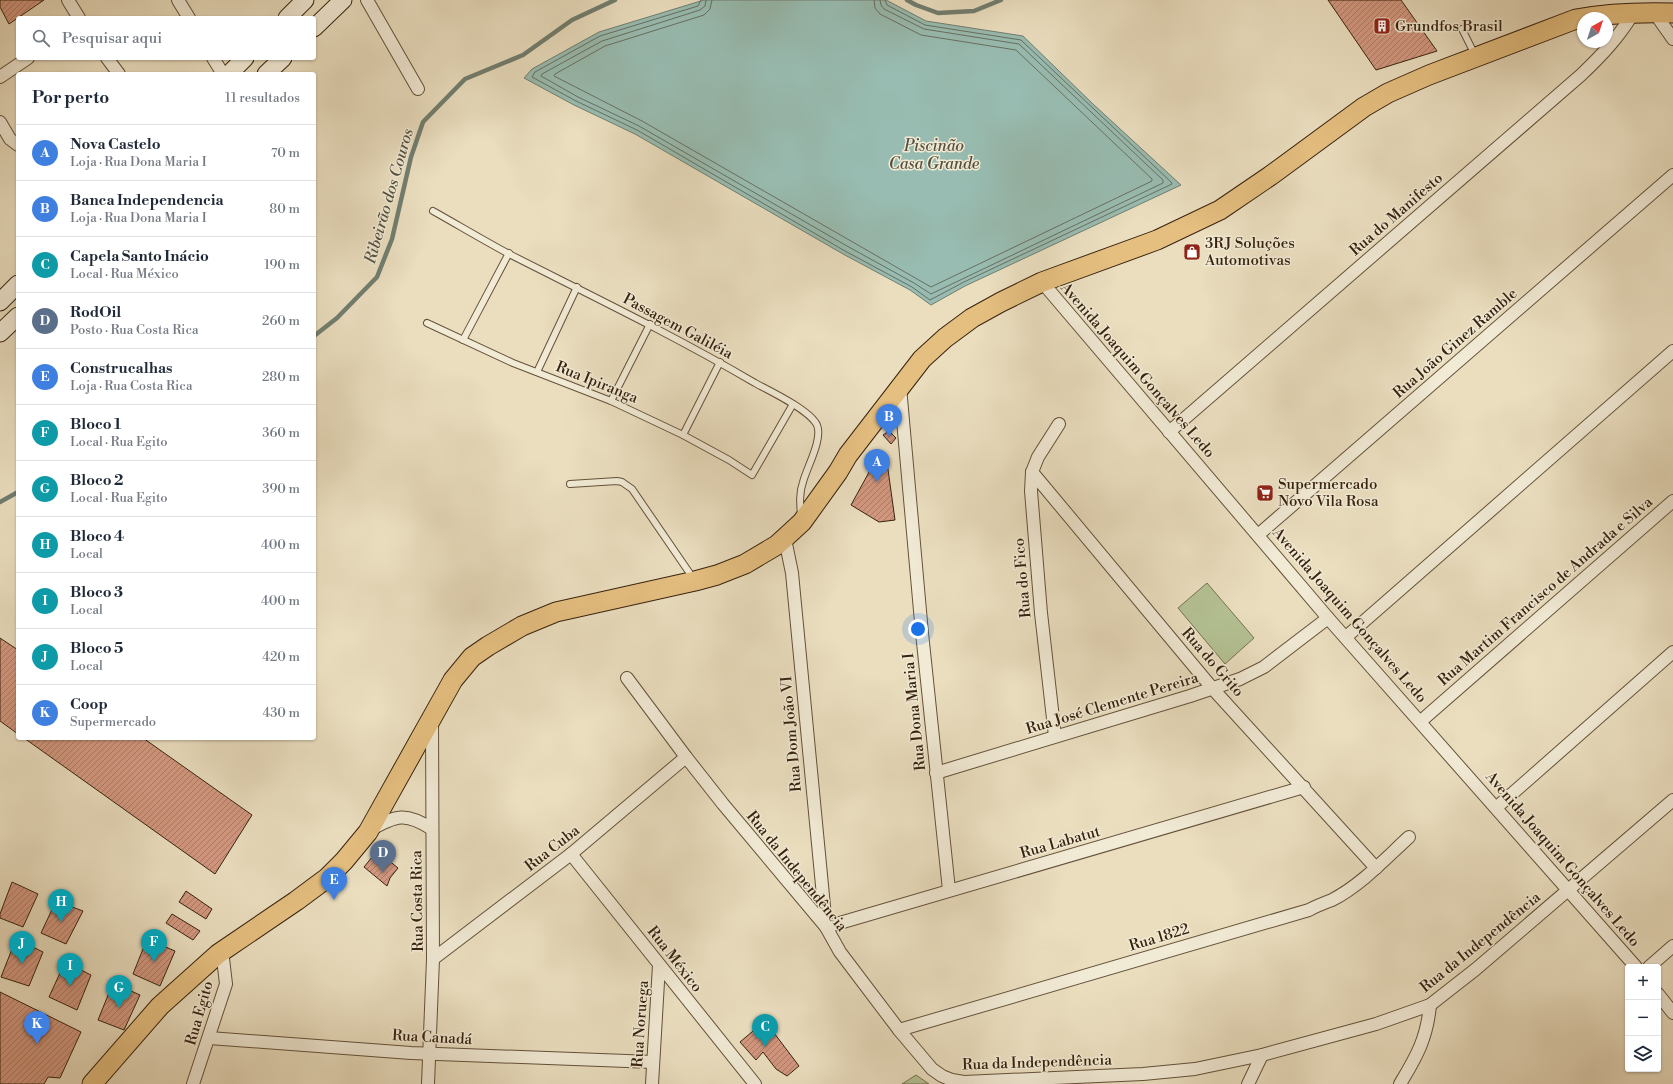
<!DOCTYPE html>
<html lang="pt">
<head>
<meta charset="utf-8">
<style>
  body { margin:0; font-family:"Libre Bodoni",serif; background:#f6f6f7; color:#1f2937 }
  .controls { position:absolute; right:12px; bottom:12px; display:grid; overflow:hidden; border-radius:4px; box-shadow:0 1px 3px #0004 }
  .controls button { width:36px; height:36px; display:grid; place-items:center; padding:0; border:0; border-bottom:1px solid #e0e1e3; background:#fff; color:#1f2937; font:20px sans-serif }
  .compass { position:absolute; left:1577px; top:12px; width:36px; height:36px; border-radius:50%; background:#fff; box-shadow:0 1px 3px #0004; rotate:39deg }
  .you { position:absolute; left:918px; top:629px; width:14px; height:14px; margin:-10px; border:3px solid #fff; border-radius:50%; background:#1a73e8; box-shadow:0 0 0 6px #1a73e833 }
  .badge { display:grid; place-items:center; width:26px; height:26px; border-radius:50%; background:#d93025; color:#fff; font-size:13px; font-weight:700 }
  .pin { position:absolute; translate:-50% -33px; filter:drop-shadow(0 1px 2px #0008) }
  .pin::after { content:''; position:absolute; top:21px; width:14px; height:12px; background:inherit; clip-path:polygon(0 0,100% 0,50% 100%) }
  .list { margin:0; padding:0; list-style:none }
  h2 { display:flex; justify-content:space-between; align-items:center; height:52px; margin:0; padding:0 16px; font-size:17px }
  h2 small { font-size:13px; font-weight:400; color:#747a83 }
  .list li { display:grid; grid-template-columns:26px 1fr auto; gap:12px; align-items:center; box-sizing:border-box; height:56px; padding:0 16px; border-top:1px solid #e0e1e3 }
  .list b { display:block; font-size:15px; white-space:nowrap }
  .list p { margin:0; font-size:13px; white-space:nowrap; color:#747a83 }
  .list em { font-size:13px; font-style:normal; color:#747a83 }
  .icon { flex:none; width:22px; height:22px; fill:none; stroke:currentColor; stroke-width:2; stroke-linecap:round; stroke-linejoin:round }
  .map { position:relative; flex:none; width:1673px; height:1084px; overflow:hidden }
  .search { position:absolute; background:#fff; box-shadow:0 1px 3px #0004; left:16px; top:16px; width:300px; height:44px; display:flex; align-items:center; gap:10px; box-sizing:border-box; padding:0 14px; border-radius:4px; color:#747a83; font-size:15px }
  .panel { position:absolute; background:#fff; box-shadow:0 1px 3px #0004; left:16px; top:72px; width:300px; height:668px; border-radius:4px }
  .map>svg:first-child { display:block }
  .forest { fill:url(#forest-crowns); stroke:#767251 }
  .pitch { fill:#b4c294; stroke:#767251 }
  .water { fill:#98bcb1; stroke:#717e70 }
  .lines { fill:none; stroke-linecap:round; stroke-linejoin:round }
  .shore { stroke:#686f60; stroke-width:1 }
  .stream { stroke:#717e70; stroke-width:4.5 }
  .building { fill:url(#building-hatch); stroke:#37220e }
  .lane-casing { stroke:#64513a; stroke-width:8 }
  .street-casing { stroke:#64513a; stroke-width:14 }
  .secondary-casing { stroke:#37220e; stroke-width:19 }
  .primary-casing { stroke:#37220e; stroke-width:21 }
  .lane { stroke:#f1ead5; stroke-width:6 }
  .street { stroke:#f1ead5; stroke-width:12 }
  .secondary { stroke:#f1ead5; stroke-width:17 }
  .primary { stroke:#e5bf80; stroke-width:19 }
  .labels { text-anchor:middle; stroke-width:3; stroke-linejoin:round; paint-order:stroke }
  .poi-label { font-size:15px; fill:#37220e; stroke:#f1ead5; text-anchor:start }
  .street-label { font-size:15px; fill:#37220e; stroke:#f1ead5 }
  .water-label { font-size:16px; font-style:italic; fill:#54503f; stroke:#f1ead5 }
</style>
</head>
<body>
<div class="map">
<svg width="1673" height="1084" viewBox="0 0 1673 1084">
  <defs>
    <pattern id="forest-crowns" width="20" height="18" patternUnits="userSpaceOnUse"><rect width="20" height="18" fill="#b4c294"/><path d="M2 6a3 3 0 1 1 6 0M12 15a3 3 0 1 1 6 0" fill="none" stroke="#9ba67e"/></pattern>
    <pattern id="building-hatch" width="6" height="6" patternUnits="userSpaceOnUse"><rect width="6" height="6" fill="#d39880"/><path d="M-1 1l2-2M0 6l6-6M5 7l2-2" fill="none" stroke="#ac7c67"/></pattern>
  </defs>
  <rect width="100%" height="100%" fill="#eadebf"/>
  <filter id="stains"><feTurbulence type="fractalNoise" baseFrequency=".005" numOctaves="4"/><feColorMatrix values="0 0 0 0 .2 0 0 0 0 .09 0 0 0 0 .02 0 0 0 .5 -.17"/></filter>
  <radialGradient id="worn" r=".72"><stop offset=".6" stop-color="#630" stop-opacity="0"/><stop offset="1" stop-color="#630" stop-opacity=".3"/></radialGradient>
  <polygon class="forest" points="916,1075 929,1084 902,1084"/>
  <polygon class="pitch" points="1207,583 1254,638 1225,664 1178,608"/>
  <polygon class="water" points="704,0 886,0 926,21 1023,36 1093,104 1181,185 965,286 931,305 910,290 843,254 635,134 574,105 524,78 532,69 599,32"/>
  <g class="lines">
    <g class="shore">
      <polyline points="701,0 698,6 600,36 535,72 532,77 576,101 637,130 845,251 912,287 930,300 964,282 1172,184 1171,182 1021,40 925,25 887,5 885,0"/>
      <polyline points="706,0 705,6 700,10 602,41 542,74 541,76 578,97 639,126 847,246 914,283 931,294 1163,183 1163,180 1019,44 924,29 884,9 881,5 880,0"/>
      <polyline points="712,0 710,9 704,15 605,46 555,74 554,76 642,121 931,287 1152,181 1152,179 1016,50 921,35 880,14 875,8 874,0"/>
    </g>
    <g class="stream">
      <polyline points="907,0 916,5 938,13 974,11 1001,0"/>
      <polyline points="314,336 337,318 377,277 392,239 411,157 423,122 465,79 523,55 572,20 615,0"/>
      <polyline points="0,502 18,492"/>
    </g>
  </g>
  <g class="building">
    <polygon points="0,0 44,0 9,24 0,7"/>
    <polygon points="1328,0 1401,0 1437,51 1376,70"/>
    <polygon points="889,431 896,438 891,444 883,435"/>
    <polygon points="879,454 886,455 895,520 879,522 851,505"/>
    <polygon points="0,638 18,650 18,734 0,721"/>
    <polygon points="24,738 143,738 252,815 215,874"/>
    <polygon points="377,851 398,868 390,878 387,886 364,867"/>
    <polygon points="12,882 38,894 23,927 0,918 0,914"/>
    <polygon points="186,891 212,909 206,919 179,902"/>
    <polygon points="56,901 83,911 66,944 41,933"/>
    <polygon points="172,914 200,931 193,940 166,923"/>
    <polygon points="16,939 43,952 29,986 1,977"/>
    <polygon points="147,939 175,951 160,986 133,974"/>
    <polygon points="65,962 91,975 77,1010 49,997"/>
    <polygon points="113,983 140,995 124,1030 98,1020"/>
    <polygon points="0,992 81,1032 60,1078 48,1077 44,1084 0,1084"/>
    <polygon points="765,1021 799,1066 787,1076 776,1069 763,1052 756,1060 740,1042"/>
  </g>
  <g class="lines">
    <g class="lane-casing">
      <g id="lane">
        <polyline points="1462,29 1475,55"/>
        <path d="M433 211C458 225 483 240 509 254 592 296 675 336 755 383 770 391 810 410 817 425 823 439 807 467 803 482 799 493 800 504 801 515"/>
        <polyline points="427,323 513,363 611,401 683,435 729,460 752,475 793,404"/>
        <polyline points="463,340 509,253"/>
        <polyline points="537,372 577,287"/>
        <polyline points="611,401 650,324"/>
        <polyline points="683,435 720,362"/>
        <polyline points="570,484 617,481 622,482 632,489 693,578"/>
      </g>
    </g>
    <g class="street-casing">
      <g id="street">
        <polyline points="68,0 79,18"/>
        <polyline points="178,0 189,18"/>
        <polyline points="367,0 418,89"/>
        <polyline points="1654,12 1673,39"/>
        <polyline points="107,58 119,74"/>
        <polyline points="213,58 223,74"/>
        <polyline points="0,77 28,58"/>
        <polyline points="0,122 10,139 18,145"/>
        <polyline points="1042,282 1328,618 1636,967"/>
        <polyline points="900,387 922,633 949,890"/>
        <path d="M1169 432 1581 75C1603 54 1618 38 1634 12"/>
        <polyline points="1032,472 1213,689 1376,868"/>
        <polyline points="1258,535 1673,175"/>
        <polyline points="785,539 792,573 826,927 1304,787"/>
        <polyline points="1346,637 1673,351"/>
        <polyline points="627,678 686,757 723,804 826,927 840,952 899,1030 932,1069 942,1076 952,1080 964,1082 1143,1074 1195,1069 1262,1055 1376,1024 1430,1005 1476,969 1673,800"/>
        <polyline points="1421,721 1673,501"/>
        <polyline points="1055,736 1041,613 1031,491 1032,472 1038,457 1059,424"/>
        <polyline points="936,773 1190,696 1240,679 1264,667 1328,618"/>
        <polyline points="1497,807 1673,652"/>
        <path d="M370 830C396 815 406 812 432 829"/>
        <polyline points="571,854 755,1084"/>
        <polyline points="433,959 571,854 686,757"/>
        <polyline points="1649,967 1673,946"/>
        <polyline points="1658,994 1673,1013"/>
        <path d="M899 1030 1309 910C1316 906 1324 903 1332 900 1361 885 1385 859 1409 837"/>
        <polyline points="209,1038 411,1053 653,1062"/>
        <polyline points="193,1084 226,984 222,950"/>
        <polyline points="428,1084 433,959 432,721"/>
        <polyline points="652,1084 659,965"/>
        <polyline points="1248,1084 1262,1055"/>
        <path d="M1400 1084C1417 1056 1427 1038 1430 1005"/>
      </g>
    </g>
    <g class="secondary-casing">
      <g id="secondary">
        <polyline points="287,18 305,0"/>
        <polyline points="314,28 343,0"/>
        <polyline points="229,74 245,58"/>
        <polyline points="266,74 283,58"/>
        <polyline points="0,302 18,284"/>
        <polyline points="0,333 18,316"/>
      </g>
    </g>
    <g class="primary-casing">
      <path id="primary" d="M92 1084 160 1006 218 954 296 901 327 878 344 861 368 832 453 680 472 657 488 646 522 626 556 612 695 581 717 575 745 564 777 545 802 522 838 472 848 455 922 359 945 338 972 318 1001 302 1042 282 1157 240 1220 210 1270 176 1364 107 1388 93 1429 75 1576 19C1609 13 1640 12 1673 13"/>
    </g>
    <use href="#lane" class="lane"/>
    <use href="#street" class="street"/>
    <use href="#secondary" class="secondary"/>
    <use href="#primary" class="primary"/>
  </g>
  <defs>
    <g id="building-square" transform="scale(0.9)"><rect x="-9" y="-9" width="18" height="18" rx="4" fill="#8f2418" stroke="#f1ead5"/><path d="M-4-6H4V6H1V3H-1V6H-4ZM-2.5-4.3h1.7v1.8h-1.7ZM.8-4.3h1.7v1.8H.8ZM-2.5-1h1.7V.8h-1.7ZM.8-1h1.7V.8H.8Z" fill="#fff"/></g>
    <g id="shop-square" transform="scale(0.9)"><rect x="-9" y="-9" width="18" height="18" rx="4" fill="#8f2418" stroke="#f1ead5"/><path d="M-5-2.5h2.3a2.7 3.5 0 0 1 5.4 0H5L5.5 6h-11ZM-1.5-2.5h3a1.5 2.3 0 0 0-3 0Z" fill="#fff"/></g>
    <g id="supermarket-square" transform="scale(0.9)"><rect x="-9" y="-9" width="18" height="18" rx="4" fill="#8f2418" stroke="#f1ead5"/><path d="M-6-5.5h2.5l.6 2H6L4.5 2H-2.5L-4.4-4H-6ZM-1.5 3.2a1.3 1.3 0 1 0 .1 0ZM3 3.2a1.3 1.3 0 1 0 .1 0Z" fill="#fff"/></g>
  </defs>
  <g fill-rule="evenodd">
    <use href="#building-square" x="1382" y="26"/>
    <use href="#shop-square" x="1192" y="252"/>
    <use href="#supermarket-square" x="1265" y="493"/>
  </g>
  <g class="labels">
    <g class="poi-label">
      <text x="1395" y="31">Grundfos Brasil</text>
      <text x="1205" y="248">3RJ Soluções<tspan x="1205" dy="17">Automotivas</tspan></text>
      <text x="1278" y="489">Supermercado<tspan x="1278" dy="17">Novo Vila Rosa</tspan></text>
    </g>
    <g class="street-label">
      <text transform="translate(1396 214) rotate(-41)" y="5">Rua do Manifesto</text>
      <text transform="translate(678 326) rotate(28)" y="5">Passagem Galiléia</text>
      <text transform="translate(1455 343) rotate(-41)" y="5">Rua João Ginez Ramble</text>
      <text transform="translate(1138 370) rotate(49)" y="5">Avenida Joaquim Gonçalves Ledo</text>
      <text transform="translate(597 382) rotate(22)" y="5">Rua Ipiranga</text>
      <text transform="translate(1022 578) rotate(-95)" y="5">Rua do Fico</text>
      <text transform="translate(1545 591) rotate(-41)" y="5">Rua Martim Francisco de Andrada e Silva</text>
      <text transform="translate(1350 615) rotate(49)" y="5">Avenida Joaquim Gonçalves Ledo</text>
      <text transform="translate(1213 662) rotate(49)" y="5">Rua do Grito</text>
      <text transform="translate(1112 703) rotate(-17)" y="5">Rua José Clemente Pereira</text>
      <text transform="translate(914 712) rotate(-96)" y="5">Rua Dona Maria I</text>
      <text transform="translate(791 734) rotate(-95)" y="5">Rua Dom João VI</text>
      <text transform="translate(1060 842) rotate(-16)" y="5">Rua Labatut</text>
      <text transform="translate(552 848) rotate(-38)" y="5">Rua Cuba</text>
      <text transform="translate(1563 859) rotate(49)" y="5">Avenida Joaquim Gonçalves Ledo</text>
      <text transform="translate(797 871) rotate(51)" y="5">Rua da Independência</text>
      <text transform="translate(417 901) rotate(-91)" y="5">Rua Costa Rica</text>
      <text transform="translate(1159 937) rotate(-17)" y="5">Rua 1822</text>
      <text transform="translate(1480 942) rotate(-39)" y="5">Rua da Independência</text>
      <text transform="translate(675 959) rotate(52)" y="5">Rua México</text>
      <text transform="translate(199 1013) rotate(-74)" y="5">Rua Egito</text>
      <text transform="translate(640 1024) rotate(-86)" y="5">Rua Noruega</text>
      <text transform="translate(432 1037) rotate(3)" y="5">Rua Canadá</text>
      <text transform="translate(1037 1062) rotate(-2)" y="5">Rua da Independência</text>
    </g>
    <g class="water-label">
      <text x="934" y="151">Piscinão<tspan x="934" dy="18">Casa Grande</tspan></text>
      <text transform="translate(388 196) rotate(-74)" y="6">Ribeirão dos Couros</text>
    </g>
  </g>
  <rect width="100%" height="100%" filter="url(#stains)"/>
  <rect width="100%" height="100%" fill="url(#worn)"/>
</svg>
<div class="controls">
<button>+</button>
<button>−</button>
<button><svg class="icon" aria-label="layers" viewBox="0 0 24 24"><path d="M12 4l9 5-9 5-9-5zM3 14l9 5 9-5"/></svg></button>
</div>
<svg class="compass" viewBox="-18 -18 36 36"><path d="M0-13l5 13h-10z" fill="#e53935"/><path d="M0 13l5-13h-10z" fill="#747a83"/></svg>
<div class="you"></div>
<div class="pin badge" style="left:877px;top:482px;background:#3f7fe0">A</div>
<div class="pin badge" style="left:889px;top:437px;background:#3f7fe0">B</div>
<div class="pin badge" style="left:765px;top:1047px;background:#0f9aa8">C</div>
<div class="pin badge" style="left:383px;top:873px;background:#5c6f8a">D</div>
<div class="pin badge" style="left:334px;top:900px;background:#3f7fe0">E</div>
<div class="pin badge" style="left:154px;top:962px;background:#0f9aa8">F</div>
<div class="pin badge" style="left:119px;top:1008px;background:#0f9aa8">G</div>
<div class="pin badge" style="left:61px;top:922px;background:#0f9aa8">H</div>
<div class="pin badge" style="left:70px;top:986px;background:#0f9aa8">I</div>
<div class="pin badge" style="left:22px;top:964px;background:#0f9aa8">J</div>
<div class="pin badge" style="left:37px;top:1044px;background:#3f7fe0">K</div>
<div class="search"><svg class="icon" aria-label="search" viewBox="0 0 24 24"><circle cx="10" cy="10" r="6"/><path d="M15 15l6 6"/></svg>Pesquisar aqui</div>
<section class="panel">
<h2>Por perto<small>11 resultados</small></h2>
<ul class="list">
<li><span class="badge" style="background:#3f7fe0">A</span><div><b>Nova Castelo</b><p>Loja · Rua Dona Maria I</p></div><em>70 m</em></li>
<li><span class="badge" style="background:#3f7fe0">B</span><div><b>Banca Independencia</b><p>Loja · Rua Dona Maria I</p></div><em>80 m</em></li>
<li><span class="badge" style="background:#0f9aa8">C</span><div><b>Capela Santo Inácio</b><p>Local · Rua México</p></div><em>190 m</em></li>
<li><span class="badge" style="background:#5c6f8a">D</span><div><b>RodOil</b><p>Posto · Rua Costa Rica</p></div><em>260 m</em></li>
<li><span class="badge" style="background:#3f7fe0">E</span><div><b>Construcalhas</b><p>Loja · Rua Costa Rica</p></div><em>280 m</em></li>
<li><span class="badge" style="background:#0f9aa8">F</span><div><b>Bloco 1</b><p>Local · Rua Egito</p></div><em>360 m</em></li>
<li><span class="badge" style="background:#0f9aa8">G</span><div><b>Bloco 2</b><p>Local · Rua Egito</p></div><em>390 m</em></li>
<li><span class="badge" style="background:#0f9aa8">H</span><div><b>Bloco 4</b><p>Local</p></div><em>400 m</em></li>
<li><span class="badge" style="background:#0f9aa8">I</span><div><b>Bloco 3</b><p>Local</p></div><em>400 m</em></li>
<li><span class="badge" style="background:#0f9aa8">J</span><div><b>Bloco 5</b><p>Local</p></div><em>420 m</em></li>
<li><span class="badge" style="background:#3f7fe0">K</span><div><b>Coop</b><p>Supermercado</p></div><em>430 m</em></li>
</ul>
</section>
</div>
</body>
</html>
